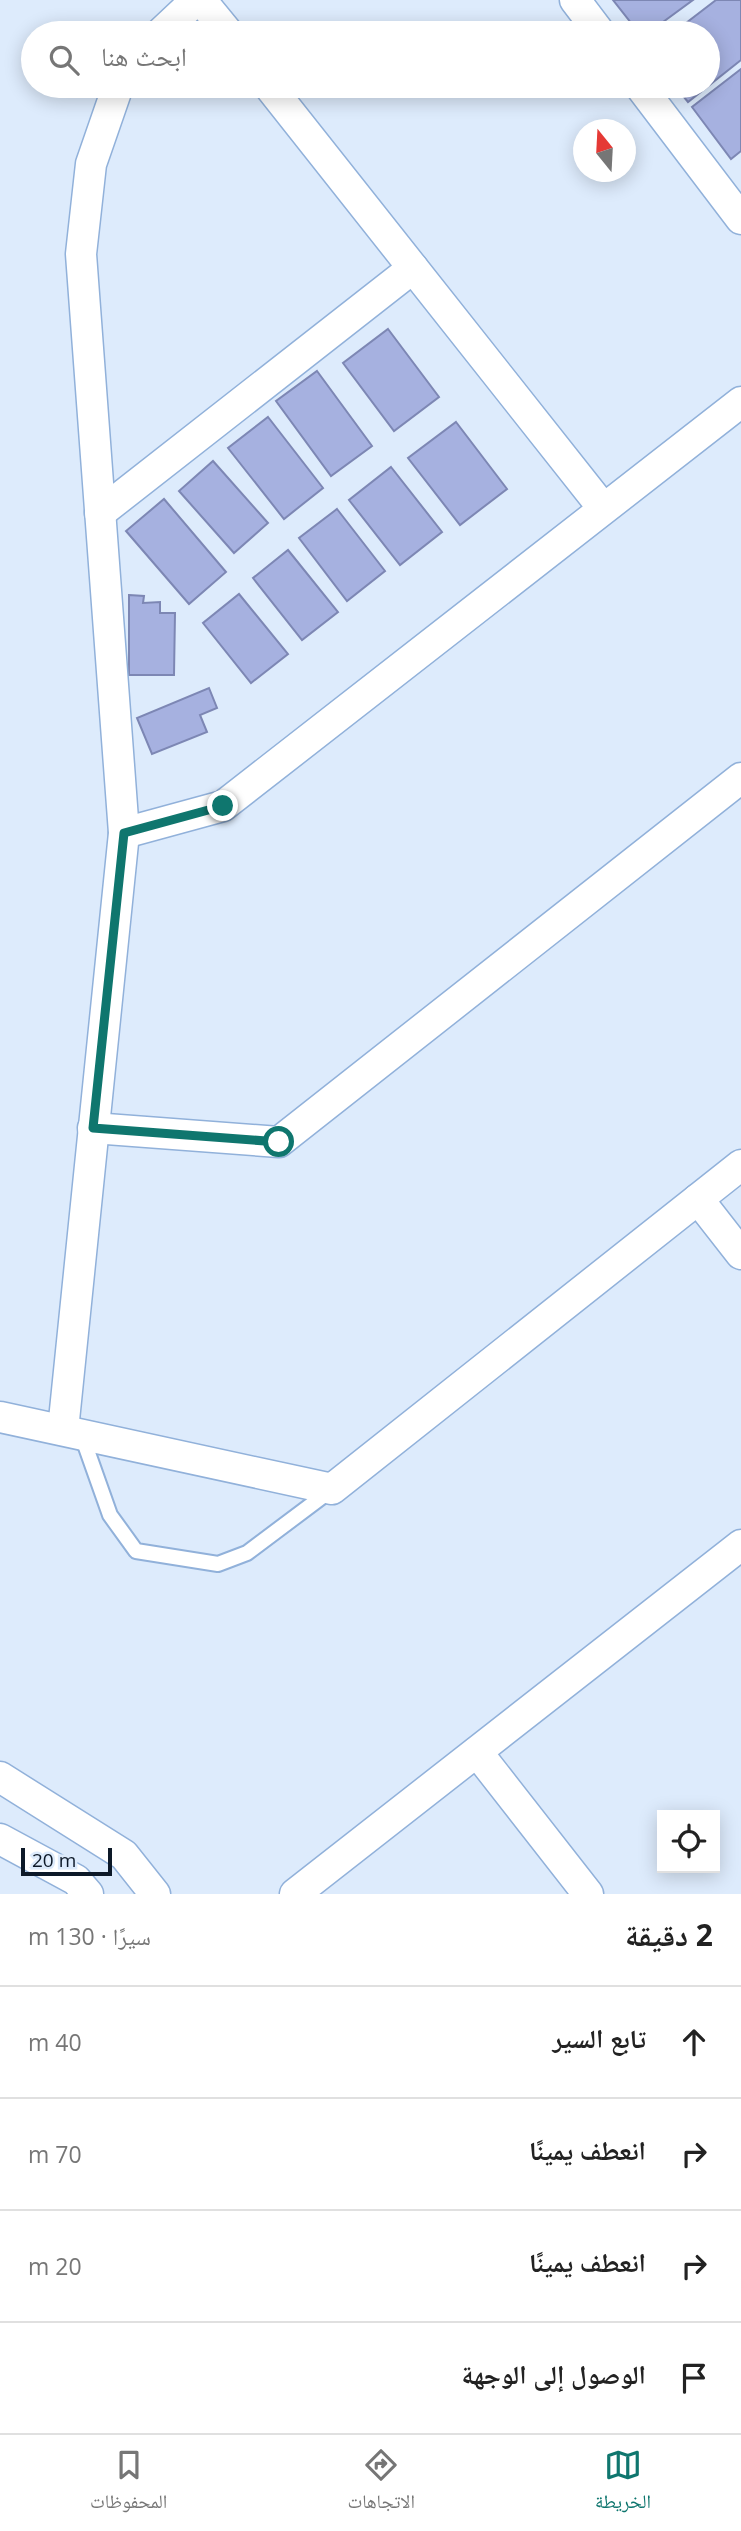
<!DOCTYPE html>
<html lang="ar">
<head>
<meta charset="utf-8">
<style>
  body { margin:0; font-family:"Open Sans","Noto Naskh Arabic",sans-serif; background:#f6f6f6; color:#222; direction:rtl }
  .controls { position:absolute; right:21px; bottom:21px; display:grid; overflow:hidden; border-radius:0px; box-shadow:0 4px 18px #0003 }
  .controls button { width:63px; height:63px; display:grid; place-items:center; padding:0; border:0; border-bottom:2px solid #e0e0e0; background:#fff; color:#222; font:35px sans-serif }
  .compass { position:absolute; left:573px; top:119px; width:63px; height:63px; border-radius:50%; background:#fff; box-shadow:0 4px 18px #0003; rotate:342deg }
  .scale { position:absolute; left:21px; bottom:18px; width:91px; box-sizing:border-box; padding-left:7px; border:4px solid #0d1928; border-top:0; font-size:19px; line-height:24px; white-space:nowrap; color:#0d1928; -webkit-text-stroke:5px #ddebfc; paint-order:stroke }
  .stop { position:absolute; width:21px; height:21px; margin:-16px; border:5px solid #0f766e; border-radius:50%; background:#fff }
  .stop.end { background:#0f766e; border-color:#fff; box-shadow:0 2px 7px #0008 }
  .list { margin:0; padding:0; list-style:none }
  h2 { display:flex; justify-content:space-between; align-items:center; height:91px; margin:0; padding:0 28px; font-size:30px }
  h2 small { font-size:23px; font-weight:400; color:#767676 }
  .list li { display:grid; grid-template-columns:46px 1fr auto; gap:21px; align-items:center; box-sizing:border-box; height:112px; padding:0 28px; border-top:2px solid #e0e0e0 }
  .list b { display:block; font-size:26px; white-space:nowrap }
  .list em { font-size:23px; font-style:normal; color:#767676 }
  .icon { flex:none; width:38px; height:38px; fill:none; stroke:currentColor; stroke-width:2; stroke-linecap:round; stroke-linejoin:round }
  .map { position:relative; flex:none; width:741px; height:1894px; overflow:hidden; direction:ltr }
  .search { position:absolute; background:#fff; box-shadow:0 4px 18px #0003; left:21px; right:21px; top:21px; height:77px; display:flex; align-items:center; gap:18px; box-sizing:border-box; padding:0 24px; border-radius:38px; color:#767676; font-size:26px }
  .sheet { height:539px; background:#fff }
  nav { display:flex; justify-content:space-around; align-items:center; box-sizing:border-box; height:98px; border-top:2px solid #e0e0e0; background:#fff; font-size:19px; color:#767676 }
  nav a { display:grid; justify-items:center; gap:4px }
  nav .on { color:#0f766e }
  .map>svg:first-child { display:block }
  .building { fill:#a6b1e0; stroke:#7d87b4; stroke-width:2 }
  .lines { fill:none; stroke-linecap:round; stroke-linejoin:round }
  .service-casing { stroke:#91b1da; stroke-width:18 }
  .minor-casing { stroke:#91b1da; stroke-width:33 }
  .service { stroke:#fff; stroke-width:14 }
  .minor { stroke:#fff; stroke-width:30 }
  .route { stroke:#0f766e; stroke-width:9 }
</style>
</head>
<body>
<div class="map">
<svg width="741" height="1894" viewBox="0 0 741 1894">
  <rect width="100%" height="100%" fill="#ddebfc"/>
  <g class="building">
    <polygon points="613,0 693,0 648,33 639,33"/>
    <polygon points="716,0 741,0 741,60 688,102 675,86 708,86 708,33 673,33"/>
    <polygon points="741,69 741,151 731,159 692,107"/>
    <polygon points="388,329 439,397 394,431 343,363"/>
    <polygon points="317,371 372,446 331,476 276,401"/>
    <polygon points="268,417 323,488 284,519 228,448"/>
    <polygon points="456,422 507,489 460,525 408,458"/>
    <polygon points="213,461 268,523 234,553 179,491"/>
    <polygon points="391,467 442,532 400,565 349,500"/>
    <polygon points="164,499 226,572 189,604 126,531"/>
    <polygon points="337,509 385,571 347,601 299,538"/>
    <polygon points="288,550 338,612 302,640 253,578"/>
    <polygon points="239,594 288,654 251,683 203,623"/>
    <polygon points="129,595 144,596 143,603 160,602 160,613 175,613 174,675 129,675"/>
    <polygon points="209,688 217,708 200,715 207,732 152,754 137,718"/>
  </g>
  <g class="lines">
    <g class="service-casing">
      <polyline id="service" points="82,1436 110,1515 136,1551 218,1564 247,1553 331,1490"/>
    </g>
    <g class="minor-casing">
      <g id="minor">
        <polyline points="201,0 228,33"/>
        <polyline points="575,0 600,33"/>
        <polyline points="161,33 196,0"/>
        <polyline points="269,86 603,508"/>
        <polyline points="640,86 741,219"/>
        <polyline points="100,513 413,268"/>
        <polyline points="124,833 223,806 741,402"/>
        <polyline points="93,1128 279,1142 741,778"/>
        <polyline points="698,1199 741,1254"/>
        <polyline points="0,1417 332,1489 741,1165"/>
        <polyline points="63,1430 124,833 81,254 91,164 118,86"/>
        <polyline points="477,1752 588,1894"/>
        <polyline points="0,1777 124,1855 155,1894"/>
        <polyline points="0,1839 76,1880 88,1894"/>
        <polyline points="295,1894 741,1545"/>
      </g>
    </g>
    <use href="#service" class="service"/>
    <use href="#minor" class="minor"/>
  </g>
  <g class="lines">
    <polyline class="route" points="223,806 124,833 93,1128 279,1142"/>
  </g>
</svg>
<div class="controls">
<button><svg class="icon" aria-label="locate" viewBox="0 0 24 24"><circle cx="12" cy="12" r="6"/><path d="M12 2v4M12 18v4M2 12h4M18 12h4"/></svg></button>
</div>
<svg class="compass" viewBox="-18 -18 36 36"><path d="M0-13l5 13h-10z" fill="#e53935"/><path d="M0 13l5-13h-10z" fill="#767676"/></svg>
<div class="scale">20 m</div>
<div class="stop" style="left:279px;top:1142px"></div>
<div class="stop end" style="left:223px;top:806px"></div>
<div class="search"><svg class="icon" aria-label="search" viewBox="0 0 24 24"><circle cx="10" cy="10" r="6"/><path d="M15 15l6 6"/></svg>ابحث هنا</div>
</div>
<section class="sheet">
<h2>2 دقيقة<small>سيرًا · 130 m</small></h2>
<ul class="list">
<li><svg class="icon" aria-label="ahead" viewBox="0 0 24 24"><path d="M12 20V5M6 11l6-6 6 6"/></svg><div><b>تابع السير</b></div><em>40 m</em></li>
<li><svg class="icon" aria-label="right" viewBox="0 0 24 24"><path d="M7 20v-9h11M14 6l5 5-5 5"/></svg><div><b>انعطف يمينًا</b></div><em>70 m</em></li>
<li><svg class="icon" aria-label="right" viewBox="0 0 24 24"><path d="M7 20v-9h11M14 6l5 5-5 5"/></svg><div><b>انعطف يمينًا</b></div><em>20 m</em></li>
<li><svg class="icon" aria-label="arrive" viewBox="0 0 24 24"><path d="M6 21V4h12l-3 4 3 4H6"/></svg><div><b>الوصول إلى الوجهة</b></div></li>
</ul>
</section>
<nav>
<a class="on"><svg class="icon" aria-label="map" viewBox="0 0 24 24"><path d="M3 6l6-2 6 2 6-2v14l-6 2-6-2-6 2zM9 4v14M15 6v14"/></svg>الخريطة</a>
<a><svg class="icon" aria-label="directions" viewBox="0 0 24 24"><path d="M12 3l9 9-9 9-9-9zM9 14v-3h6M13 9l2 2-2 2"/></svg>الاتجاهات</a>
<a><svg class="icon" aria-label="saved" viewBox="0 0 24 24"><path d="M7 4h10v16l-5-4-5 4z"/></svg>المحفوظات</a>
</nav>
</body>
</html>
